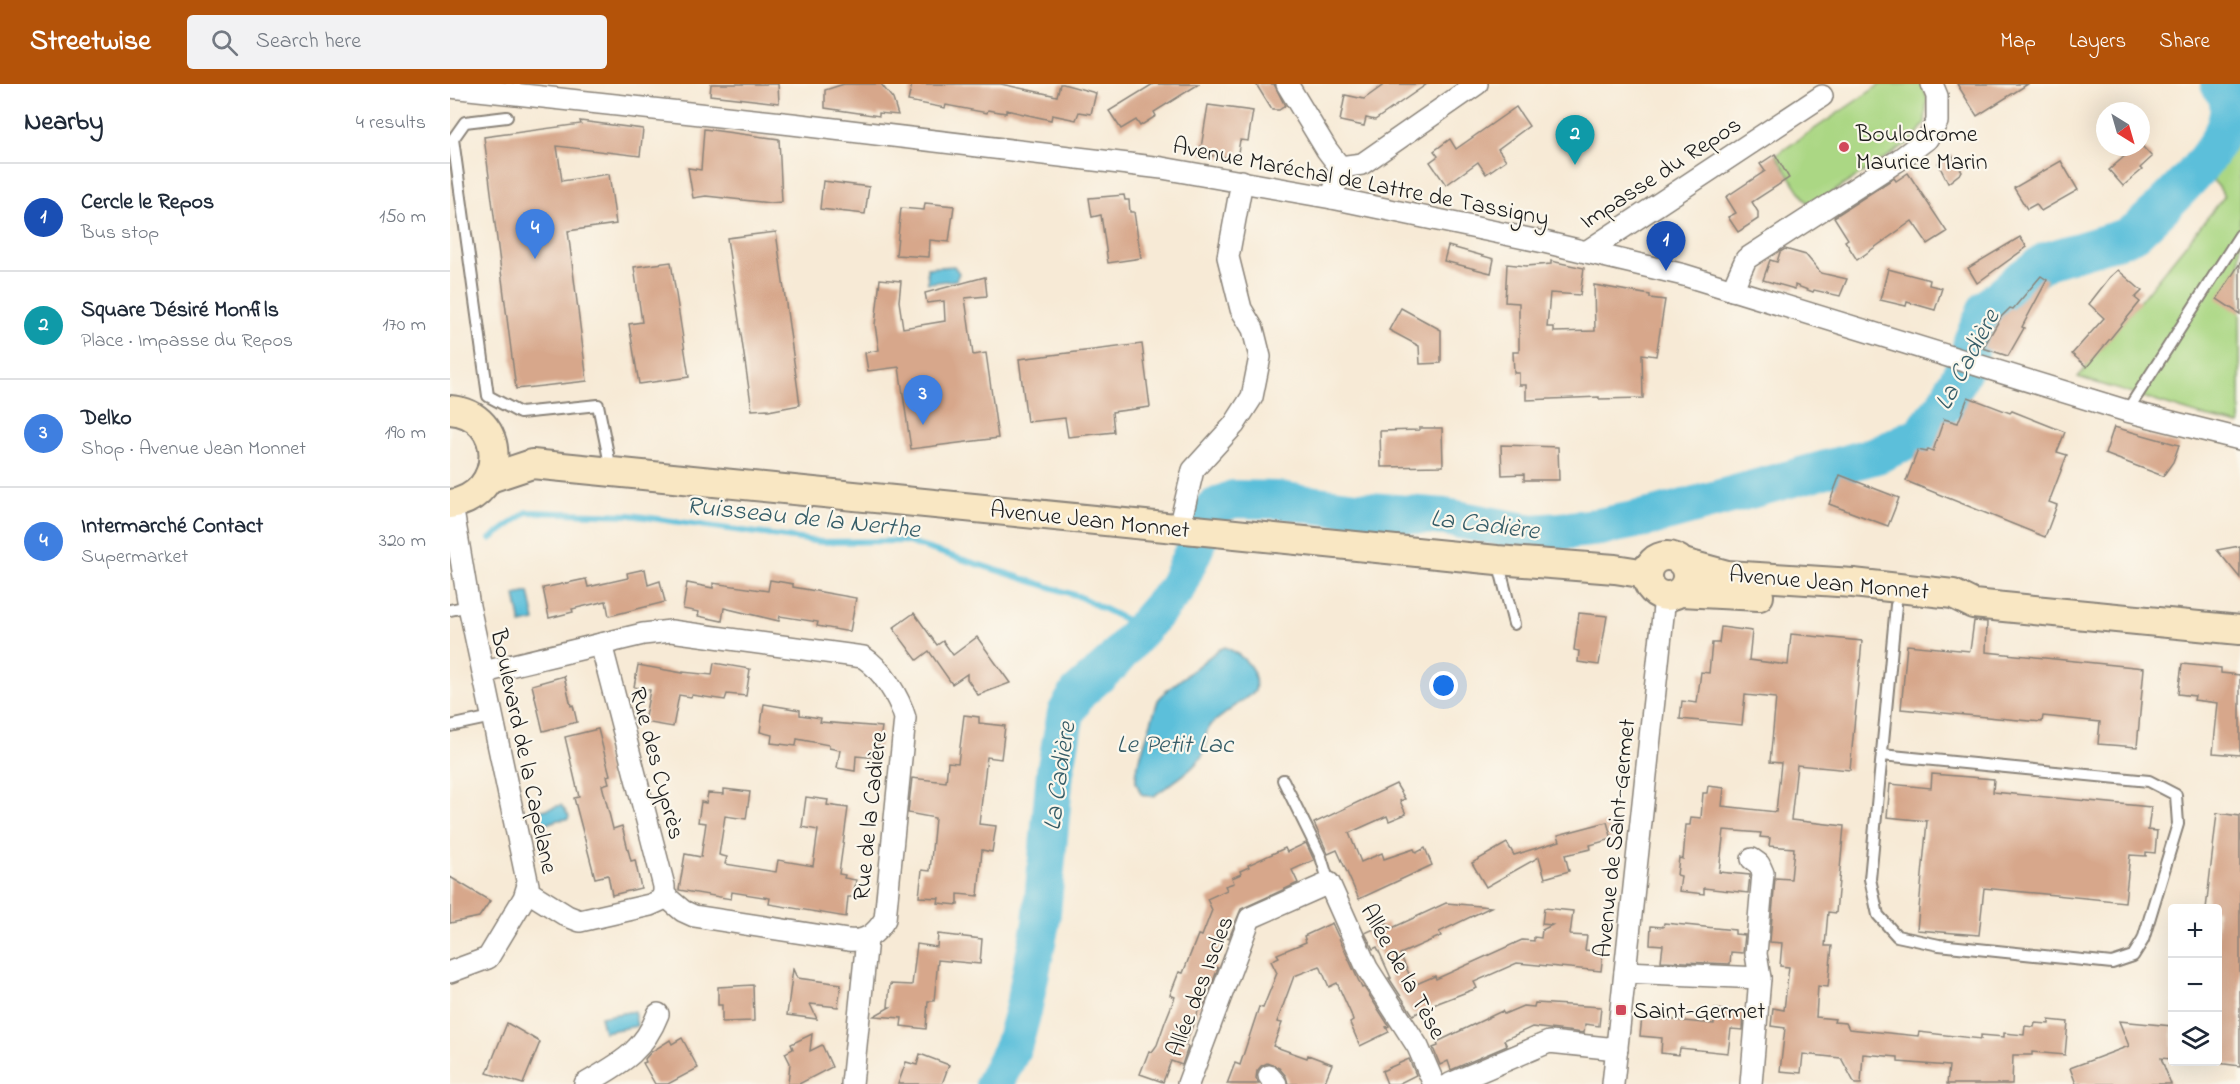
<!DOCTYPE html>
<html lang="en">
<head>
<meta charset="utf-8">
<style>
  body { margin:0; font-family:"Indie Flower",sans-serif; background:#f2f2f3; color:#1f2937 }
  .controls { position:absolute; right:18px; bottom:18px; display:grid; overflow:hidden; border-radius:6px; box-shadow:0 6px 24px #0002 }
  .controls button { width:54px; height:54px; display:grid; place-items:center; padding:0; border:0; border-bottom:2px solid #e0e1e3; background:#fff; color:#1f2937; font:30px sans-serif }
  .compass { position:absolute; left:1646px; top:18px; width:54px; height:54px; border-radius:50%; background:#fff; box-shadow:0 6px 24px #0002; rotate:143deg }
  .you { position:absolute; left:994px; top:602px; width:21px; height:21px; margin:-15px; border:4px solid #fff; border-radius:50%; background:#1a73e8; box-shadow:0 0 0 9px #1a73e833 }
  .badge { display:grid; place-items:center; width:39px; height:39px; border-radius:50%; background:#b45309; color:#fff; font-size:20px; font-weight:700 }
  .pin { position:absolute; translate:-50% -50px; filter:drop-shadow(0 2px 3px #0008) }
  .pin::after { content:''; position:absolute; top:32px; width:21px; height:18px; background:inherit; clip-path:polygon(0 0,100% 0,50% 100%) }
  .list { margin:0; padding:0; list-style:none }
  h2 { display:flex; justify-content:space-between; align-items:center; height:78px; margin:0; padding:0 24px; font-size:26px }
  h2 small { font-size:20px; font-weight:400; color:#747a83 }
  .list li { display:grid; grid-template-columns:39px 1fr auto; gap:18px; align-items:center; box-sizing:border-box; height:108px; padding:0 24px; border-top:2px solid #e0e1e3 }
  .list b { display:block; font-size:22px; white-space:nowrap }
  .list p { margin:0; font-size:20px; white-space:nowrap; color:#747a83 }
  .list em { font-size:20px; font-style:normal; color:#747a83 }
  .icon { flex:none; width:33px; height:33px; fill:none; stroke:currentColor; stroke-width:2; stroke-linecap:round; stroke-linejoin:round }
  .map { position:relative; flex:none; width:1790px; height:1000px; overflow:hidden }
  header { display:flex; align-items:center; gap:36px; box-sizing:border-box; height:84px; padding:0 30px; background:#b45309; color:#fff }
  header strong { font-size:28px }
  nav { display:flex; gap:33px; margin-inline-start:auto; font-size:21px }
  .search { width:420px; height:54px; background:#f2f2f3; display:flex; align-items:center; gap:15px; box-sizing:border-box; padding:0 21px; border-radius:6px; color:#747a83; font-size:22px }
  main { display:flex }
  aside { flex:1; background:#fff }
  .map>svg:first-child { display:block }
  .green { fill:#abd784; stroke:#647a50; stroke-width:1.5 }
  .water { fill:#5cbfda; stroke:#3c6e7b; stroke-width:1.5 }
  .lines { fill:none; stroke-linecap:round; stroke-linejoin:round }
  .stream { stroke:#5cbfda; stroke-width:6 }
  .river { stroke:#5cbfda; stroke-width:38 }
  .building { fill:#d7a78b }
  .lane-casing { stroke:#8a8379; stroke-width:14 }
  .street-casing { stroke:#8a8379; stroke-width:24 }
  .secondary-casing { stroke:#8a8379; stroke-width:32 }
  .lane { stroke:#fff; stroke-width:10 }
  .street { stroke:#fff; stroke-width:21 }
  .secondary { stroke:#f9e7c3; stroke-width:28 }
  .poi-dot { fill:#d1495b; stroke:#fbf7ec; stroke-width:2 }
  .labels { text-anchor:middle; stroke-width:4.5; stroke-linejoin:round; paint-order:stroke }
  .poi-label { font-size:24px; fill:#1c1c1c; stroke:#fbf7ec; text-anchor:start }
  .street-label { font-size:24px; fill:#1c1c1c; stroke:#fbf7ec }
  .water-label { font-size:26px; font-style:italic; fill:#365d68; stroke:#fbf7ec }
</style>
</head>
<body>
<header>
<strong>Streetwise</strong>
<div class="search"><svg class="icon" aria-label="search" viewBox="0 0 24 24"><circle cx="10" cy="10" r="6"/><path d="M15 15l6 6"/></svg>Search here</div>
<nav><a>Map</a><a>Layers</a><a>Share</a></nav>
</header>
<main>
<aside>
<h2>Nearby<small>4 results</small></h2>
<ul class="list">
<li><span class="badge" style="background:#1a4fb4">1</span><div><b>Cercle le Repos</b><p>Bus stop</p></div><em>150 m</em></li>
<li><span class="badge" style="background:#0f9aa8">2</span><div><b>Square Désiré Monfils</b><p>Place · Impasse du Repos</p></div><em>170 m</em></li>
<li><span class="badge" style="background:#3f7fe0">3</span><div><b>Delko</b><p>Shop · Avenue Jean Monnet</p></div><em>190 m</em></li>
<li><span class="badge" style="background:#3f7fe0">4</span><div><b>Intermarché Contact</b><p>Supermarket</p></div><em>320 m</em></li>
</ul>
</aside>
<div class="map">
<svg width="1790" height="1000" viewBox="0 0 1790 1000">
  <rect width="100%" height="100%" fill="#fbf7ec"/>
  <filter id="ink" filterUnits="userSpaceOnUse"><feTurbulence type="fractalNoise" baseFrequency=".0167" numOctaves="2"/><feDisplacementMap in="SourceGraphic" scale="12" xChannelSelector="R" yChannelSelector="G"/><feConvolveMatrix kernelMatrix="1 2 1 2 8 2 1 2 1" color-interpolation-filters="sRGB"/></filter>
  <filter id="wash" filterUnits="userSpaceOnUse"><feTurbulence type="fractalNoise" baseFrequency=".008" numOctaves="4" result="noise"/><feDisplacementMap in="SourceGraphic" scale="24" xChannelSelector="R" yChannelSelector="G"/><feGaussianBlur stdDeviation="1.35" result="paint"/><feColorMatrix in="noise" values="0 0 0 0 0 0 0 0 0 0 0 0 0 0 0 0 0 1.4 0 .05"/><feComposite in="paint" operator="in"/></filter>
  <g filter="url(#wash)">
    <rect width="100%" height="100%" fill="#f7ead6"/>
    <g class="green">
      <polygon points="1431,0 1472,0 1477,14 1475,39 1463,56 1360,123 1326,71"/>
      <path d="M1773 0H1790V341L1756 333 1628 293 1774 113 1769 103 1753 86C1775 59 1789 34 1773 0Z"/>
    </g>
    <g class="water">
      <polygon points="504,182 509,189 506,196 478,199 477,184"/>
      <polygon points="79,508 85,537 71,540 65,511"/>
      <path d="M775 563C794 572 809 585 805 607L760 641C753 650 758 658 754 668 748 684 718 701 704 712H698L691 710 686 698V687L708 616 715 608 768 566Z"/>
      <polygon points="111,721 119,732 118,735 107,736 96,740 92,739 89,727"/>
      <polygon points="184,927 187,942 154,948 150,933"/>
    </g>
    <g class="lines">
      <polyline class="stream" points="40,455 77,428 180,431 371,458 454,457 628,512 692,544"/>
      <path class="river" d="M544 1000 563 963 573 927 591 839 605 688 616 629 628 609 661 580 726 505 763 424 783 415 827 416 907 426 995 433 1081 449 1111 447 1149 443 1205 432 1427 371 1470 351 1481 338 1495 321 1519 274 1522 257 1537 224 1568 197 1596 177 1676 153 1688 146C1716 119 1785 60 1778 17 1777 11 1772 5 1769 0"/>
    </g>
    <g id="blocks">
      <g class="building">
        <polygon points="261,0 328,0 329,19 260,11"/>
        <polygon points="394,0 431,0 443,15 448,31 429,29 429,32 375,24 375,6"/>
        <polygon points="462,0 551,0 607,12 610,0 613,0 646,9 641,30 629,28 626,36 602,31 601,36 556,26 556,29 538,26 537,29 496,21 495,24 458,17"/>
        <polygon points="703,0 749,0 704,28 706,32 690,42 686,36 671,45 659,27"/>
        <polygon points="806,0 824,0 835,22 829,26 822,26"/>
        <polygon points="935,0 977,0 925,36 916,34 914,42 890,37 895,11 914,15"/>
        <polygon points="1507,0 1578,0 1527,32"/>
        <polygon points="758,21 803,27 798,57 790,56 787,75 750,70"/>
        <polygon points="1066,23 1079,42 1048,65 1056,76 1036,90 1028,78 996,101 980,78 988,72 984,67 1000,55 1006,65"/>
        <polygon points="130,37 193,45 190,72 107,62 112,97 159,90 166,140 118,147 137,297 66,305 34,53 131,40"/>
        <polygon points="254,45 329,55 332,118 320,119 256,112 243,114 238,84 251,86"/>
        <polygon points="1685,63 1693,63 1702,73 1690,84 1692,86 1673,102 1659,86"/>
        <polygon points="1325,70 1339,94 1302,118 1308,128 1308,135 1288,148 1278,133 1286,129 1276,113 1315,87 1310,80"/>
        <polygon points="1502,71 1512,88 1498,99 1488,79"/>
        <polygon points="1611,77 1628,106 1591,127 1586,120 1577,125 1564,104"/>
        <polygon points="1458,89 1497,148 1478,160 1462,137 1407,176 1395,157 1398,155 1384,133 1444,94 1446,97"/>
        <polygon points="373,97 419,103 415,130 370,125"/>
        <polygon points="674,111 675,116 679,116 680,128 684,128 691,174 658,179 651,131 642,133 639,114"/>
        <polygon points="475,119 504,122 499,158 480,156 479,173 446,171 451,124 474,126"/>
        <polygon points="326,148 350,321 318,327 318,325 302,326 277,154"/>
        <polygon points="1570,153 1577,163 1527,199 1518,184"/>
        <polygon points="998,162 1044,175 1041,189 994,177"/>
        <polygon points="1335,165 1356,171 1371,189 1397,195 1390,212 1364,206 1363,208 1345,201 1345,205 1313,196 1320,176 1327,178 1330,168"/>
        <polygon points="1101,177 1134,184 1130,211 1100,209 1097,243 1104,243 1104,248 1145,247 1144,201 1200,211 1200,214 1215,216 1206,272 1192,270 1193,314 1149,315 1149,313 1076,316 1076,301 1069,301 1069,289 1064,289 1063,268 1069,268 1069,219 1055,218 1057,180 1076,182 1101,180"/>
        <polygon points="221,178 239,293 189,300 179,240 192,238 184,183"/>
        <polygon points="1790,179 1790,230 1767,215"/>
        <polygon points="1438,185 1480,196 1479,201 1492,204 1485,226 1457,218 1456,222 1430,216"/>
        <polygon points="1668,186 1692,207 1685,214 1690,218 1637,283 1622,270 1654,234 1639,220 1660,193"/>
        <polygon points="1591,192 1597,196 1572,243 1574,244 1558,272 1533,264 1551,233 1560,224 1563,225"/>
        <polygon points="535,193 537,212 515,214 523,271 536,269 548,354 461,365 449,283 418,287 415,269 429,266 425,241 430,195 451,197 449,217 453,244 495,237 494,217 477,219 475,209"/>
        <polygon points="951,224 991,246 991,279 970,280 969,262 939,246"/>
        <polygon points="692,260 700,323 662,328 664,348 618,353 615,334 577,338 569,275"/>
        <polygon points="1518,313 1560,329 1562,327 1615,348 1607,368 1617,371 1599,418 1607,421 1595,453 1456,397 1468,366 1477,368 1478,365 1483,367 1494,335 1508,339"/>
        <polygon points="1664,343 1729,361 1723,378 1713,392 1655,370"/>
        <polygon points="969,344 992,344 993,382 931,383 930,347 969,346"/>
        <polygon points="1051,361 1108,363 1109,396 1074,396 1074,390 1052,391"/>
        <polygon points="1390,391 1449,414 1438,442 1379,420"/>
        <polygon points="1790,462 1790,494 1767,466"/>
        <polygon points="195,485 198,501 210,497 215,518 159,532 156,517 122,525 123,528 99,534 93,504 136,495 138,503 178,494 177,489"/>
        <polygon points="320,496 343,500 343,503 406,514 400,548 367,542 368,538 330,532 329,537 274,524 272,537 248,532 249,528 233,525 237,499 263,504 263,499 318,507"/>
        <polygon points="464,529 487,561 493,557 503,571 527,553 560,599 528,611 517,595 517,590 502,600 479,567 467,576 443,544"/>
        <polygon points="1129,529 1157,532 1149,581 1128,578 1129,567 1124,566"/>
        <polygon points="1524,537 1537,538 1536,568 1694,584 1687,663 1648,660 1650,638 1593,632 1592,638 1451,625 1457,561 1520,567"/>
        <polygon points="1271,543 1302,547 1299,576 1338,581 1341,550 1412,557 1400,686 1347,681 1341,736 1394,742 1386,829 1378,828 1375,862 1382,862 1378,903 1368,902 1366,933 1385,935 1384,938 1396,939 1399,945 1468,952 1469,948 1531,955 1531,951 1554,953 1554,949 1574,951 1575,942 1584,943 1585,939 1599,940 1599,936 1618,938 1615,971 1582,968 1582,971 1563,971 1562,1000 1497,1000 1499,982 1448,978 1448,973 1413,970 1411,1000 1405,1000 1391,974 1353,970 1351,989 1330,987 1335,944 1321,942 1323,924 1334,926 1339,883 1330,882 1332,859 1320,858 1325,794 1341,795 1344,764 1319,762 1320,754 1310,753 1311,749 1274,746 1269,788 1300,791 1298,809 1254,804 1254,810 1229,807 1231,792 1227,791 1229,774 1233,775 1236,741 1240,741 1241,733 1251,734 1253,709 1257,709 1258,702 1274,704 1272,722 1326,728 1331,679 1320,678 1326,614 1295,611 1292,641 1230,635 1232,617 1247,619 1251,588 1259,589 1262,559 1269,559"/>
        <polygon points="264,579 300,585 296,612 277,610 275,616 242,611 241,613 229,611 223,643 194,638 200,606 184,603 188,581 233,589 233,588 262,591"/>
        <polygon points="1732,580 1771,584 1771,589 1790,591 1790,671 1763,669 1768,619 1744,616 1745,612 1728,610"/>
        <polygon points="114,592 121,622 123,621 127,638 93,647 82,601"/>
        <polygon points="314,620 350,626 350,631 371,634 370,638 432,643 427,674 406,672 405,687 387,684 390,666 379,664 379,661 347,655 346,662 321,659 322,651 310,648"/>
        <polygon points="514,631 529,633 529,639 555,642 551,675 537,673 529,740 546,742 542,768 532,766 528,812 508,810 508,821 488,819 489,814 469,813 472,786 480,787 485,734 458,729 462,694 496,698 498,678 508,679"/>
        <polygon points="148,645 160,691 157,692 159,699 152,701 163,745 172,742 181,777 185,776 191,804 162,811 158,791 145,794 124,714 129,713 115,653"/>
        <polygon points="1482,690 1544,695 1543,708 1701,723 1698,746 1707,747 1705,769 1696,768 1696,772 1680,771 1675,818 1534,804 1529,851 1467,846 1477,737 1437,733 1440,700 1481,704"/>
        <polygon points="946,700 955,715 950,717 956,730 939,737 937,732 899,749 911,778 932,769 934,775 964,765 966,769 975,764 982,781 909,815 887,766 878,770 864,739"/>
        <polygon points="274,705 300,708 296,735 275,732 269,771 277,773 275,780 326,788 328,776 363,782 368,746 352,743 356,713 378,716 377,721 398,724 389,790 395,791 394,794 406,796 403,813 398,813 396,833 319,820 320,814 282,808 281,815 229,806 235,770 251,773 256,739 248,738 251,718 256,719 258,709 274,710"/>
        <polygon points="1767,729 1790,732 1790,982 1767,979 1767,825 1756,825"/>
        <polygon points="1157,738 1162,755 1140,761 1141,765 1115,771 1119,787 1095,794 1089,773 1036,803 1022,779 1057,759 1064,771 1110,757 1108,751"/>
        <polygon points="856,759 864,776 842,786 848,799 791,825 779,854 774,851 763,882 768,884 753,924 750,922 735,961 738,963 732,981 721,977 713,998 690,990 699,967 702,968 707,961 715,938 725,913 720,911 729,888 733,889 748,851 752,852 762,826 757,815 777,806 775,802 784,799 782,794 791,790 790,787 799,783 798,781 835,764 837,768"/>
        <polygon points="0,793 40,817 29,833 0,839"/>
        <polygon points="996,819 1041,823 989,848 991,852 950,870 964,901 985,892 986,895 1072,856 1084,857 1084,853 1091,854 1092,846 1102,841 1092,840 1094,824 1123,827 1120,851 1137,852 1135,866 1153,868 1151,887 1067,879 1024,898 1027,904 988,919 963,931 939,894 941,894 927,863 923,865 915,849 937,839 940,845"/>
        <polygon points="882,839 912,904 914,903 939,942 936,943 939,948 910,962 900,939 903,937 901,930 887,899 879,903 870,882 844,892 827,938 832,939 823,962 857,974 858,971 882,980 874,1000 838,1000 836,992 829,984 817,979 811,982 807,987 806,994 809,1000 777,1000 785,979 790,981 809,923 813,924 827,889 821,877 829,873 827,870 856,858 854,852"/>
        <polygon points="1214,839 1285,846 1285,850 1295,851 1293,869 1281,868 1280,880 1211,877 1213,861 1200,860 1201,842 1213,843"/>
        <polygon points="488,850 532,855 530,880 488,876 484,917 478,917 476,945 451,942 452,934 424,932 440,923 438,923 440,900 462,901 467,860 487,863"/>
        <polygon points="343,885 347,894 391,900 388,923 360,920 367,935 337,931"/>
        <polygon points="303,901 304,937 272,938 272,921 268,921 268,903"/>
        <polygon points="1085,919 1151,923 1149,942 1135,940 1134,949 1082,943 1054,956 1057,962 1001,986 998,977 990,981 983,964 988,962 987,958 1052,927 1054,930 1073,922 1084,923"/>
        <polygon points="1265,925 1294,928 1293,946 1281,945 1278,969 1230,964 1229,971 1211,969 1212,954 1190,952 1192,933 1264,940"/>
        <polygon points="1669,937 1722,942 1722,975 1711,974 1721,1000 1626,1000 1620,984 1679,962"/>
        <polygon points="57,939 90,958 73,1000 37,989"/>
        <polygon points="362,950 360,967 372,961 382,983 349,1000 338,1000 340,979 335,969 343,965 341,960"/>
        <polygon points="232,954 248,984 218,1000 205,1000 193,979 196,978 195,975 201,968 220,956 222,960"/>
        <polygon points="470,970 499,981 492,1000 448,1000 456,978 467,981"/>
        <polygon points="959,975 966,991 948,1000 937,1000 932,987"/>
      </g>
    </g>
  </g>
  <g filter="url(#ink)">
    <use href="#blocks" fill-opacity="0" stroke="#8a8379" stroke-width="1.5"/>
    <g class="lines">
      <g class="lane-casing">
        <g id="lane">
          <polyline points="57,33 15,38 3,55 38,312 70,329 148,321 161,385"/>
          <polyline points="1677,327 1790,151"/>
          <polyline points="1048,477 1064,540"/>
          <polyline points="0,526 19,522"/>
          <polyline points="0,642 42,633"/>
          <polyline points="1432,671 1699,697 1726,711 1728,740 1693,856 1683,872 1662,879 1489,861 1447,852 1428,831 1420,795 1446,521"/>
          <polyline points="833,696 871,773 879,799"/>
        </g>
      </g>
      <g class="street-casing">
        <g id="street">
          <polyline points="837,0 877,66 890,83 882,114"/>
          <polyline points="0,3 342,40 712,84 882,114 1094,158 1234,191 1677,327 1790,355"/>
          <polyline points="890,83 912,80 1027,0"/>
          <polyline points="1136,168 1372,12"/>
          <polyline points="1282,206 1296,175 1449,76 1477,55 1487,38 1487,12 1482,0"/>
          <polyline points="729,444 743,386 784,341 802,313 810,273 803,245 791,225 778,173 792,97"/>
          <polyline points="151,560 214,802 214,811"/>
          <path d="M34 588 193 550 221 547 413 573C432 585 449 613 455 634L435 835C426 850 416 858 398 856L244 832 233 827 214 811 209 817 200 821 130 837 117 832 77 807"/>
          <polyline points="0,888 38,874 74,814 78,801 19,522 2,421"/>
          <polyline points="1175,888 1310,894"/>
          <polyline points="819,992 826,1000"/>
          <path d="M135 1000C169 980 193 969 208 930"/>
          <polyline points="402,1000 417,855"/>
          <polyline points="738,1000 800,834 879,799 917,884 968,963 984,1000"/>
          <polyline points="1000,1000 1099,958 1167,965"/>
          <polyline points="1163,1000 1215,513"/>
          <polyline points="1301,1000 1310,894 1306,870 1313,789 1309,780 1302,775"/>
        </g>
      </g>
      <g class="secondary-casing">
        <g id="secondary">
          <path d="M0 326C58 330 58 412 0 420"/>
          <polyline points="40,394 82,380 1047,476 1165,485 1197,490"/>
          <circle cx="1217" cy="492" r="20"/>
          <polyline points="1233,479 1277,491 1403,499 1503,510 1523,520 1790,546"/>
          <polyline points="1231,508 1309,512"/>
        </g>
      </g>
      <use href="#lane" class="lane"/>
      <use href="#street" class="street"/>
      <use href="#secondary" class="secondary"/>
    </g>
  </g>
  <g class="poi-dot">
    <circle cx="1394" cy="63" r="6"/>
    <rect x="1165" y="920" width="12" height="12" rx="3"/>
  </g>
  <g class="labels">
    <g class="poi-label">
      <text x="1406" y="57">Boulodrome<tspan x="1406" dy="28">Maurice Marin</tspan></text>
      <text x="1183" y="934">Saint-Germet</text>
    </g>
    <g class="street-label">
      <text transform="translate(1210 88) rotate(-33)" y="8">Impasse du Repos</text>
      <text transform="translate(911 97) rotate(11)" y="8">Avenue Maréchal de Lattre de Tassigny</text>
      <text transform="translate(640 435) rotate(6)" y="8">Avenue Jean Monnet</text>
      <text transform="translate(1379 498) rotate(5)" y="8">Avenue Jean Monnet</text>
      <text transform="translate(75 667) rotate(78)" y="8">Boulevard de la Capelane</text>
      <text transform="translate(208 679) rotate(75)" y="8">Rue des Cyprès</text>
      <text transform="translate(419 732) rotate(-84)" y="8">Rue de la Cadière</text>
      <text transform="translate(1164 754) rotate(-84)" y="8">Avenue de Saint-Germet</text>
      <text transform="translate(954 887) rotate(61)" y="8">Allée de la Tèse</text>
      <text transform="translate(749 902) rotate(-69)" y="8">Allée des Iscles</text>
    </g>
    <g class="water-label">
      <text transform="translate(1516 275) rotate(-62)" y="9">La Cadière</text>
      <text transform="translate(353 432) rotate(6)" y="9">Ruisseau de la Nerthe</text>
      <text transform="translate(1035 439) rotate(7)" y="9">La Cadière</text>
      <text x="725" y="668">Le Petit Lac</text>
      <text transform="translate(608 692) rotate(-82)" y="9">La Cadière</text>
    </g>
  </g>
</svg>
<div class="controls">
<button>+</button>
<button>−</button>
<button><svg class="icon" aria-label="layers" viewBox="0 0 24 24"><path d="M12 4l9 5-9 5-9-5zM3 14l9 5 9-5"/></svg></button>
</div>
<svg class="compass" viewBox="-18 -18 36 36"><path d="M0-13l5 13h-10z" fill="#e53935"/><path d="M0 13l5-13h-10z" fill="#747a83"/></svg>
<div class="you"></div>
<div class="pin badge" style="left:1216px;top:187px;background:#1a4fb4">1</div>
<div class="pin badge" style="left:1125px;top:81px;background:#0f9aa8">2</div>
<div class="pin badge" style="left:473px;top:341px;background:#3f7fe0">3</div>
<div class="pin badge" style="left:85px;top:175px;background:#3f7fe0">4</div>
</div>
</main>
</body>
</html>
